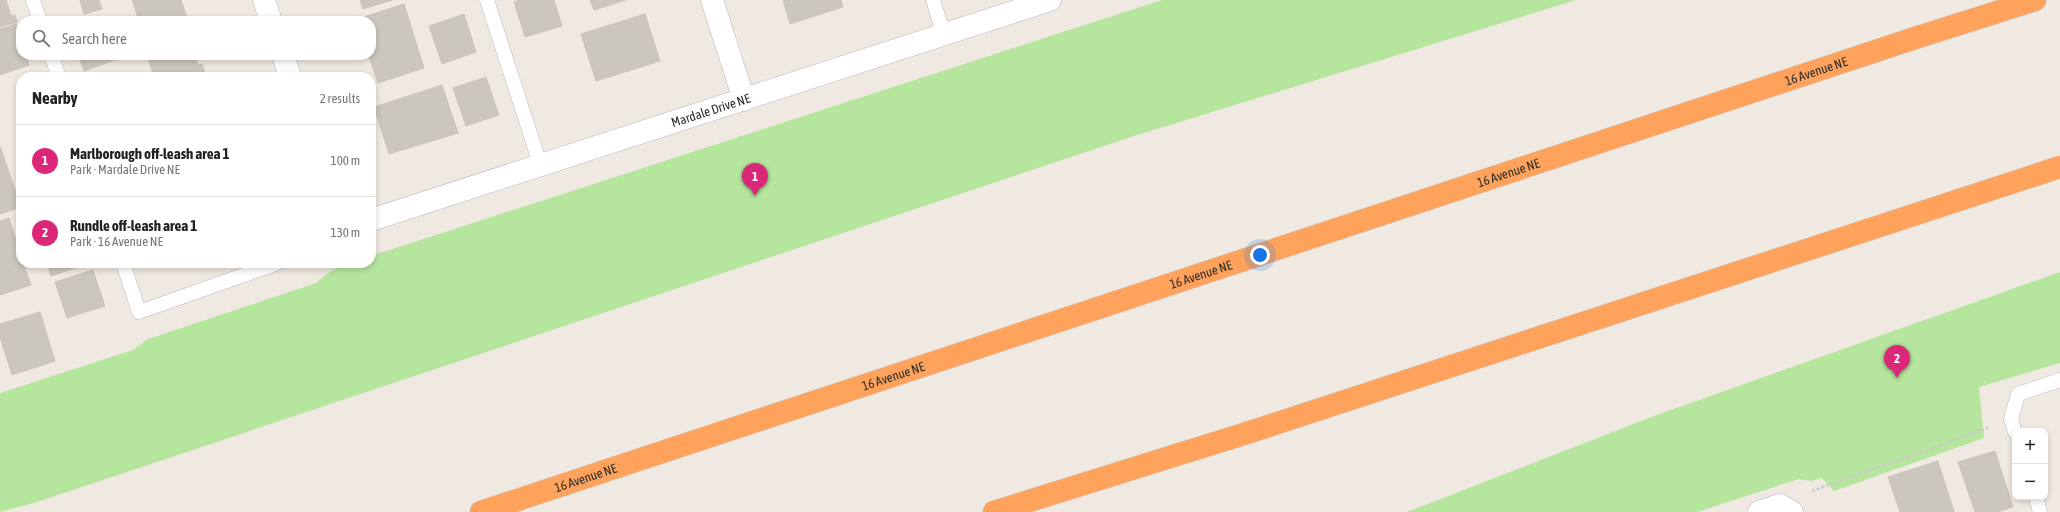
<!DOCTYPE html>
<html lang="en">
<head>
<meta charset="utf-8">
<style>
  body { margin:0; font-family:"Asap Condensed",sans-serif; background:#f6f6f6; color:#222 }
  .controls { position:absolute; right:12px; bottom:12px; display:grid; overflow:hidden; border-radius:8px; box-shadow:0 2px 6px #0003 }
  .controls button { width:36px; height:36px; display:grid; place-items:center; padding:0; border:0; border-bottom:1px solid #e0e0e0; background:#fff; color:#222; font:20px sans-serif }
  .you { position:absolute; left:1260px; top:255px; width:14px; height:14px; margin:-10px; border:3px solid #fff; border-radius:50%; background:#1a73e8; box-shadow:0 0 0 6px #1a73e833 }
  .badge { display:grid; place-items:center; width:26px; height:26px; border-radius:50%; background:#db2777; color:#fff; font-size:13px; font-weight:700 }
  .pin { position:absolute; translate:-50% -33px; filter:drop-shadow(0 1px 2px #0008) }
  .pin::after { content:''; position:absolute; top:21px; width:14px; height:12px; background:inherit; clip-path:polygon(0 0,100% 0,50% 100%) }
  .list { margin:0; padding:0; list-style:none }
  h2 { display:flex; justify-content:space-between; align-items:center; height:52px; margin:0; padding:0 16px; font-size:17px }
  h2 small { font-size:13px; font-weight:400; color:#767676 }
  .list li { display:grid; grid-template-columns:26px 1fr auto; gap:12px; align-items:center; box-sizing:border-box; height:72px; padding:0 16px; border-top:1px solid #e0e0e0 }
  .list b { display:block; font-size:15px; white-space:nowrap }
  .list p { margin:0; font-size:13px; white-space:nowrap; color:#767676 }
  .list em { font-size:13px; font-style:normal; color:#767676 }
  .icon { flex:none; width:22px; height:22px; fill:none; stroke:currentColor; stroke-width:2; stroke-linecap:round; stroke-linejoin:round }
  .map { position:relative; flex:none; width:2060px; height:512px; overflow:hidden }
  .search { position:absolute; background:#fff; box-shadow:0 2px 6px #0003; left:16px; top:16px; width:360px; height:44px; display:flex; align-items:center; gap:10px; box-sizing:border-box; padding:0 14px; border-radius:16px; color:#767676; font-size:15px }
  .panel { position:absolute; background:#fff; box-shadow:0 2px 6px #0003; left:16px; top:72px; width:360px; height:196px; border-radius:16px }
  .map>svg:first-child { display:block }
  .green { fill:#b6e59e }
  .building { fill:#cbc7bf; stroke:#cbc5ba }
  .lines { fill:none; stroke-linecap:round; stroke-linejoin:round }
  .service-casing { stroke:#b4b7c1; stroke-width:15 }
  .minor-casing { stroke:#b4b7c1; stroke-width:23 }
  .motorway-casing { stroke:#c9c9c9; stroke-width:23 }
  .path { stroke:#c9c9c9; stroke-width:2.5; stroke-dasharray:3 2; stroke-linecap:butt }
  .service { stroke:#fff; stroke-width:14 }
  .minor { stroke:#fff; stroke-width:22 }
  .motorway { stroke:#ffa35c; stroke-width:22 }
  .labels { text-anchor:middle; stroke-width:3.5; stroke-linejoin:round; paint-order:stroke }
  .street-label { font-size:13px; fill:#2e2e2e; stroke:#fff }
</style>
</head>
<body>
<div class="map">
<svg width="2060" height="512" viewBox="0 0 2060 512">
  <rect width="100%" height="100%" fill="#efe9e1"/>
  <g class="green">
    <path d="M1162 0H1576L1134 136 37 502 0 512V393L133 350 148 339 316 283C337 265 343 263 371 263V256Z"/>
    <polygon points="2060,272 2060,363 1979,387 1984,438 1834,491 1822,478 1811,481 1799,479 1697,512 1407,512 1654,416"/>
  </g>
  <g class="building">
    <polygon points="0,0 6,0 11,16 15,15 17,22 0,27"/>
    <polygon points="80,0 99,0 102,9 84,14"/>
    <polygon points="132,0 181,0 188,21 139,21"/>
    <polygon points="360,0 392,0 363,9"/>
    <polygon points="520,0 554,0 562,26 525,37 514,2"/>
    <polygon points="590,0 626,0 594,10"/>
    <polygon points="783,0 841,0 843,7 790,24"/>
    <polygon points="404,4 424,68 378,83 369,57 363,58 362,55 371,55 371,21 351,21"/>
    <polygon points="464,14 476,52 442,64 429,26"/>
    <polygon points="645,14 660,61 596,81 581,34"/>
    <polygon points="16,24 21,39 21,55 26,55 29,65 0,75 0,29"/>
    <polygon points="78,55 119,55 120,58 84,71"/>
    <polygon points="147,55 195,55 198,65 202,64 206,77 154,77"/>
    <polygon points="486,77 499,115 466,126 453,88"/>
    <polygon points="442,85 458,133 389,154 374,107"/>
    <polygon points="0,146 21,207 0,214"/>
    <polygon points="9,218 21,256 21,263 23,263 31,285 0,295 0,221"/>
    <polygon points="47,263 90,263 51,276"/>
    <polygon points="93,270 105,306 67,318 55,282"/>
    <polygon points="40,312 55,361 12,375 0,337 0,324"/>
    <polygon points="1995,451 2013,507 1998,512 1975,512 1958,462"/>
    <polygon points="1938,461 1954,512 1900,512 1888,477"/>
  </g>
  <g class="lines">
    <g class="service-casing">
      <g id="service">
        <polyline points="33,0 40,21"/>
        <polyline points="487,0 541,167"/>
        <polyline points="933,0 944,35"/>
        <polyline points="51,55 59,77"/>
        <polyline points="123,263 139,312 278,263"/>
        <polyline points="2015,432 2011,419 2018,394 2060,380"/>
        <polyline points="2036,497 2040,512"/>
      </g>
    </g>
    <g class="minor-casing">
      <g id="minor">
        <polyline points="264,0 271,21"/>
        <polyline points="712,0 744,100"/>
        <polyline points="283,55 290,77"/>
        <path id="s1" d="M371 220 1050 0"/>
        <polyline points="1759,512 1780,505 1792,512"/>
      </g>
    </g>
    <g class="motorway-casing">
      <g id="motorway">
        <path id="s2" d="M481 512 1912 39 2035 0"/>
        <polyline points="994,512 1247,433 2060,167"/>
      </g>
    </g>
    <polyline class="path" points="1812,491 1988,428"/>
    <use href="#service" class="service"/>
    <use href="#minor" class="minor"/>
    <use href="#motorway" class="motorway"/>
  </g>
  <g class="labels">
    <g class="street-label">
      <text dy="5" stroke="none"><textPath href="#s2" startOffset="1406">16 Avenue NE</textPath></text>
      <text dy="5" stroke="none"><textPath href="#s1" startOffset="357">Mardale Drive NE</textPath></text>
      <text dy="5" stroke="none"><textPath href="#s2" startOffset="1082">16 Avenue NE</textPath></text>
      <text dy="5" stroke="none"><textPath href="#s2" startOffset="758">16 Avenue NE</textPath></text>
      <text dy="5" stroke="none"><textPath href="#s2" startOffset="434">16 Avenue NE</textPath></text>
      <text dy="5" stroke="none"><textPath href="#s2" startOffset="110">16 Avenue NE</textPath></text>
    </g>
  </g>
</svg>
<div class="controls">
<button>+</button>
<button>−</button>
</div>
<div class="you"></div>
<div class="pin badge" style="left:755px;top:196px">1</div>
<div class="pin badge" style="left:1897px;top:378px">2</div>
<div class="search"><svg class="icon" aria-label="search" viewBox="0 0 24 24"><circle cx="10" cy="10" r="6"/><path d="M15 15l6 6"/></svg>Search here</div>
<section class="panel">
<h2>Nearby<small>2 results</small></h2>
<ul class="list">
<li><span class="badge">1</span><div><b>Marlborough off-leash area 1</b><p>Park · Mardale Drive NE</p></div><em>100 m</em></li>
<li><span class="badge">2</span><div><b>Rundle off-leash area 1</b><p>Park · 16 Avenue NE</p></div><em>130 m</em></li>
</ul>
</section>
</div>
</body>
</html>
